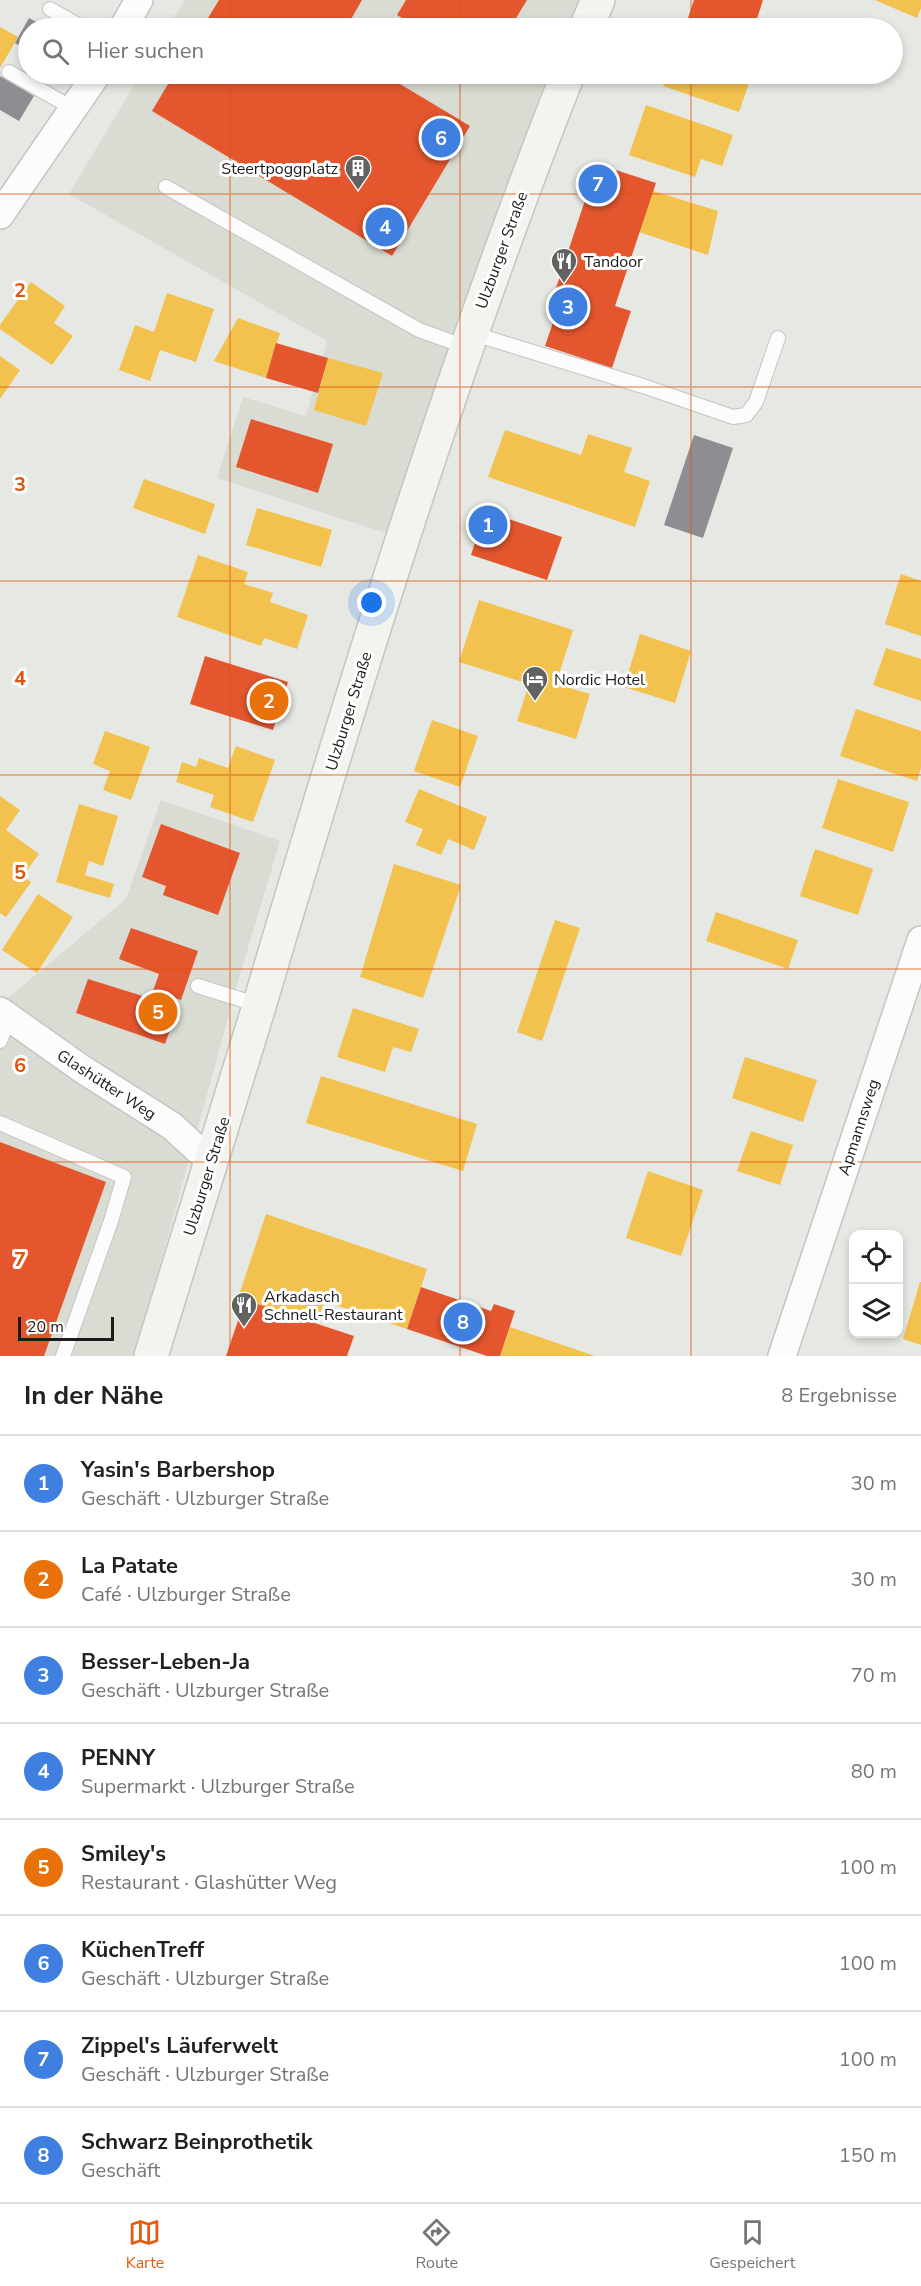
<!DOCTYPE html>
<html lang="de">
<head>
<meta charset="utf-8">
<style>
  body { margin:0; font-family:"Nunito Sans",sans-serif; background:#f6f6f6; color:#202124 }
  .controls { position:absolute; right:18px; bottom:18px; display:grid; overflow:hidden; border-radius:12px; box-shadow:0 3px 9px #0003 }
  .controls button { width:54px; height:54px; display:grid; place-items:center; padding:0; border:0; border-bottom:2px solid #e0e0e0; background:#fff; color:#202124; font:30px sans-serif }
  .scale { position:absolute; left:18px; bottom:15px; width:96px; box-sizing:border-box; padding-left:6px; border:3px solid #1b1b19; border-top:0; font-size:16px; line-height:21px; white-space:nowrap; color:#1b1b19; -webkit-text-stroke:4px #fff; paint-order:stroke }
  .you { position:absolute; left:372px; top:603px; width:21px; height:21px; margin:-15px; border:4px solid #fff; border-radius:50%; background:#1a73e8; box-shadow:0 0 0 9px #1a73e833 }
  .badge { display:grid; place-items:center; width:39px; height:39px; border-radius:50%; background:#ea580c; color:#fff; font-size:20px; font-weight:700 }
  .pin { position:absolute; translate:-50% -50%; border:3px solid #fff; box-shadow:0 2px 6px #0006 }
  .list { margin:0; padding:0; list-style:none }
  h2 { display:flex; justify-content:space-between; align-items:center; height:78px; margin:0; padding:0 24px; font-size:26px }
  h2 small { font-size:20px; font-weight:400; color:#757577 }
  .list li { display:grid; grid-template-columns:39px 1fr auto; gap:18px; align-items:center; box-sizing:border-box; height:96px; padding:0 24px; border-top:2px solid #e0e0e0 }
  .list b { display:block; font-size:22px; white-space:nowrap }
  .list p { margin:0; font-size:20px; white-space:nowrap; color:#757577 }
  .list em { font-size:20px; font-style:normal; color:#757577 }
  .icon { flex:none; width:33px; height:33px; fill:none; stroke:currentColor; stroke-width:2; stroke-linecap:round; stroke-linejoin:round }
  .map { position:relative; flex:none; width:921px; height:1356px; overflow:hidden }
  .search { position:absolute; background:#fff; box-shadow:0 3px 9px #0003; left:18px; right:18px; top:18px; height:66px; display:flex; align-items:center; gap:15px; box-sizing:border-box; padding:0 21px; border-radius:33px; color:#757577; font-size:22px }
  .sheet { height:846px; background:#fff }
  nav { display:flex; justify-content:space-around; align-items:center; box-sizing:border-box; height:84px; border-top:2px solid #e0e0e0; background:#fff; font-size:16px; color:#757577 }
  nav a { display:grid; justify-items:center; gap:3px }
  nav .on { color:#ea580c }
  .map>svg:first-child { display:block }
  .built { fill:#d8dcd2 }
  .homes { fill:#f2c14e }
  .shops { fill:#e4572e }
  .industry { fill:#8d8d92 }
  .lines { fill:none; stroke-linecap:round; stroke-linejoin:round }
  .lane-casing { stroke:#c4c5c3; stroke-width:16 }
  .street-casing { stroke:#c4c5c3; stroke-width:30 }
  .secondary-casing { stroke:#c4c5c3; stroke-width:36 }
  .lane { stroke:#fbfcfb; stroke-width:14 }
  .street { stroke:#fbfcfb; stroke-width:27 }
  .secondary { stroke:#f3f4f0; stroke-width:33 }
  .grid { fill:none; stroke:#de560d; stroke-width:1.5; stroke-opacity:0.55 }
  .labels { text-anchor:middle; stroke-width:6; stroke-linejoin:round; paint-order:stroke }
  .poi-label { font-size:16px; fill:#1b1b19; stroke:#fff; text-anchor:start }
  .street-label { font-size:16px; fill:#1b1b19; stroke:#fff }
  .grid-label { font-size:20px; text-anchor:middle; font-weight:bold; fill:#de560d; stroke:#fff; stroke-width:6; stroke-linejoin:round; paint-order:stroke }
</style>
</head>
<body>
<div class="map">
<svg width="921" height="1356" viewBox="0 0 921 1356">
  <rect width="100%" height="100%" fill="#e6e8e3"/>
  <g class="built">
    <polygon points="185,0 588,0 586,28 168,28"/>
    <polygon points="141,74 570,74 407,540 217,478 243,397 306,416 327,341 69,194"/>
    <polygon points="161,800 280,841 239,978 135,1356 0,1356 0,1007 2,1003 126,899"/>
  </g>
  <g class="homes">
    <polygon points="875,0 921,0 921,8 917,18"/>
    <polygon points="0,27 18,37 0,68"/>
    <polygon points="667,74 752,74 739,112 663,86"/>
    <polygon points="646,105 733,135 722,166 701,159 695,177 629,155"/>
    <polygon points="653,191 718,211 708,255 639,232"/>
    <polygon points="31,282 65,306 54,323 73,336 52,365 0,329 0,325"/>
    <polygon points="167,293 214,309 196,362 160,350 150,381 119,370 135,325 154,332"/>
    <polygon points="238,318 280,333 266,378 214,361"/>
    <polygon points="0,356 20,370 0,399"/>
    <polygon points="328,358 383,373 366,426 314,410"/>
    <polygon points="505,430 581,455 588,434 632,448 624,472 650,481 635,527 488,477"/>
    <polygon points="144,479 215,504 205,534 133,508"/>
    <polygon points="257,508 332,530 321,567 246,545"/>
    <polygon points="198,555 248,572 244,584 273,593 270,602 308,615 297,649 264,638 261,646 177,617"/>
    <polygon points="901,574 921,581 921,636 885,624"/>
    <polygon points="479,600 573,630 556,684 590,694 576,739 517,721 529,684 459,662"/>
    <polygon points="640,634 691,651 675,703 624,687"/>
    <polygon points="886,648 921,659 921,701 873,685"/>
    <polygon points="856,709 921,731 921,768 917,781 840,756"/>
    <polygon points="432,720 478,736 460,787 414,771"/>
    <polygon points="105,731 150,747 131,800 103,790 110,771 93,764"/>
    <polygon points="236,746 275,760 253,822 210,807 214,795 176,782 182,762 196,767 199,758 228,768"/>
    <polygon points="838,779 909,802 893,852 822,828"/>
    <polygon points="419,789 487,817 474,850 448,839 441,855 416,845 423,829 405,822"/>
    <polygon points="0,796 20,810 6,830 39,854 23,876 31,882 6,917 0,913"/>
    <polygon points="79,804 118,816 103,866 89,861 85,875 114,884 110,898 56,882"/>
    <polygon points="815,849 873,869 858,915 800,896"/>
    <polygon points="394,864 461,885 423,998 360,977"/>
    <polygon points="38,894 73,917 37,973 2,950"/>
    <polygon points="716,912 798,940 788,969 706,941"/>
    <polygon points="555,920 580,928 542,1041 517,1032"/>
    <polygon points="353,1008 419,1029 411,1052 393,1047 385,1072 337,1057"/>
    <polygon points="745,1057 817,1080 803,1122 732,1098"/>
    <polygon points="321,1076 477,1124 463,1171 306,1123"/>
    <polygon points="751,1131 793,1145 780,1185 737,1171"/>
    <polygon points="648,1171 703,1190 681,1256 626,1238"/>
    <polygon points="266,1214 427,1269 407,1329 324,1301 317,1324 238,1298"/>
    <polygon points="920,1282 921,1282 921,1345 903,1339"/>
    <polygon points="510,1327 595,1356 500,1356"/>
  </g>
  <g class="shops">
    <polygon points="219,0 362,0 347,26 351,28 202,28"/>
    <polygon points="406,0 527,0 510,28 419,28 397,15"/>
    <polygon points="694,0 763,0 754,28 709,28 687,21"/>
    <polygon points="174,74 393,74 390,78 470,126 392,256 152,111"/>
    <polygon points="597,164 656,183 615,306 631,311 612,368 545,346 562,296 554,294"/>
    <polygon points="276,343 328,358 318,393 266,378"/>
    <polygon points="251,419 333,444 318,493 236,467"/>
    <polygon points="485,511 562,537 547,580 471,555"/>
    <polygon points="205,656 288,682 273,730 190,704"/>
    <polygon points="161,824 240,853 218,915 163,895 166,886 142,877"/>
    <polygon points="131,928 198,951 181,1000 153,991 159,974 119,959"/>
    <polygon points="88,979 178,1007 165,1044 76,1013"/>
    <polygon points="0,1142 106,1182 44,1356 0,1356"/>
    <polygon points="421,1287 491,1311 494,1304 515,1311 500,1356 487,1356 407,1329"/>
    <polygon points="245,1300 354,1336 347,1356 226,1356"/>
  </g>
  <g class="industry">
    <polygon points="29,18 47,28 28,28 28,51 15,43"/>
    <polygon points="0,76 34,96 19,121 0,110"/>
    <polygon points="694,435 733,448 703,538 664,525"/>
  </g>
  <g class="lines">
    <g class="lane-casing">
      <g id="lane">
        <polyline points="50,9 83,28"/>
        <polyline points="9,72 74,109"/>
        <polyline points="166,187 419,330 466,347"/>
        <polyline points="471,333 643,386 733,417 746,415 756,402 778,338"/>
        <polyline points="198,986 259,1005"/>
        <polyline points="0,1041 9,1017"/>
        <polyline points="0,1123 124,1177 111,1221 63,1356"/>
      </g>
    </g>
    <g class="street-casing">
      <g id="street">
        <polyline points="123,28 139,0"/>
        <polyline points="0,215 97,74"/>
        <polyline points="0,1011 82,1069 172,1126 210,1161"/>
        <polyline points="782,1356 921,940"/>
      </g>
    </g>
    <g class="secondary-casing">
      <g id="secondary">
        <polyline points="586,28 598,0"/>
        <path d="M151 1356C186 1241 222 1127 257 1013 351 696 447 380 568 74"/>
      </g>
    </g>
    <use href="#lane" class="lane"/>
    <use href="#street" class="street"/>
    <use href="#secondary" class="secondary"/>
  </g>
  <path class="grid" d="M230 0V28M460 0V28M691 0V28M230 74V1356M460 74V1356M691 74V1356M0 194H921M0 387H921M0 581H921M0 775H921M0 969H921M0 1162H921"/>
  <defs>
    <g id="building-pin" transform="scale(1.35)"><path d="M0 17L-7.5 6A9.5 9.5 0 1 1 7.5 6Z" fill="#626360" stroke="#fff"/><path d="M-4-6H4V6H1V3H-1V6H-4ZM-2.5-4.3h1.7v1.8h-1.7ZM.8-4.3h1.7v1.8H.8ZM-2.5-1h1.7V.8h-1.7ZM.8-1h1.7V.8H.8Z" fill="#fff"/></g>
    <g id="restaurant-pin" transform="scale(1.35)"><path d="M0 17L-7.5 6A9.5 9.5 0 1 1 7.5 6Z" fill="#626360" stroke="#fff"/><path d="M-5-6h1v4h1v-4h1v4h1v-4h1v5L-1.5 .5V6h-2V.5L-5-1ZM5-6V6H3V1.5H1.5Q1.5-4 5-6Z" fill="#fff"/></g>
    <g id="hotel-pin" transform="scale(1.35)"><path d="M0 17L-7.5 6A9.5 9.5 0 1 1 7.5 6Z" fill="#626360" stroke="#fff"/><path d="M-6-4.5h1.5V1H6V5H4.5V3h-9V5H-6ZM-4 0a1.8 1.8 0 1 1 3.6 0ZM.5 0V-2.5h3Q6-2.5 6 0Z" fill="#fff"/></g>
  </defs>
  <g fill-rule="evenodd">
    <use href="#building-pin" x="358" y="168"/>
    <use href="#restaurant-pin" x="564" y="261"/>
    <use href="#hotel-pin" x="535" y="679"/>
    <use href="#restaurant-pin" x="244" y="1305"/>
  </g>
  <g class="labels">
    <g class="poi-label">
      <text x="338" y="174" text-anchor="end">Steertpoggplatz</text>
      <text x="584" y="267">Tandoor</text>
      <text x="554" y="685">Nordic Hotel</text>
      <text x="264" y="1302">Arkadasch<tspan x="264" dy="18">Schnell-Restaurant</tspan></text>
    </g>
    <g class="street-label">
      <text transform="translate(501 250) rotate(-70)" y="6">Ulzburger Straße</text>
      <text transform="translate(348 711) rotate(-73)" y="6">Ulzburger Straße</text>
      <text transform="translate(107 1084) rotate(33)" y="6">Glashütter Weg</text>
      <text transform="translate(858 1127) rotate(-72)" y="6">Apmannsweg</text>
      <text transform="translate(206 1176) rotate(-73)" y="6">Ulzburger Straße</text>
    </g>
  </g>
  <g class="grid-label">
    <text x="20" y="297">2</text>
    <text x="20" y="491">3</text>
    <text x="20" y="685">4</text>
    <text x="20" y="879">5</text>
    <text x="20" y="1072">6</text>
    <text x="20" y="1266">7</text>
  </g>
</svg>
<div class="controls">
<button><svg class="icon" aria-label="locate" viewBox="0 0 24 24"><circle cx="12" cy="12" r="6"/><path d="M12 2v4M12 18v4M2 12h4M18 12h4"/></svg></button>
<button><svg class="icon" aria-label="layers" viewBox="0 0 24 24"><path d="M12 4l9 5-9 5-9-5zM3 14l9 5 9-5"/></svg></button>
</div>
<div class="scale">20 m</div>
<div class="you"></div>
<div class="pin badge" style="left:488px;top:525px;background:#3f7fe0">1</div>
<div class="pin badge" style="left:269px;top:701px;background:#e8710a">2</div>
<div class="pin badge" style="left:568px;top:307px;background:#3f7fe0">3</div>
<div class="pin badge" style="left:385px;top:227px;background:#3f7fe0">4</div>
<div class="pin badge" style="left:158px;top:1012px;background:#e8710a">5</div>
<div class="pin badge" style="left:441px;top:138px;background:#3f7fe0">6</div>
<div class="pin badge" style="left:598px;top:184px;background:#3f7fe0">7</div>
<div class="pin badge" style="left:463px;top:1322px;background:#3f7fe0">8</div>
<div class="search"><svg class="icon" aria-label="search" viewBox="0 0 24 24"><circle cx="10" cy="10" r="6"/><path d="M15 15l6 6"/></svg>Hier suchen</div>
</div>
<section class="sheet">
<h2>In der Nähe<small>8 Ergebnisse</small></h2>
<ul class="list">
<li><span class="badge" style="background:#3f7fe0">1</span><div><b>Yasin's Barbershop</b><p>Geschäft · Ulzburger Straße</p></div><em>30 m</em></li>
<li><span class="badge" style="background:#e8710a">2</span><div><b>La Patate</b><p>Café · Ulzburger Straße</p></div><em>30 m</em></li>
<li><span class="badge" style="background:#3f7fe0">3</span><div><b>Besser-Leben-Ja</b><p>Geschäft · Ulzburger Straße</p></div><em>70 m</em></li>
<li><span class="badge" style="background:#3f7fe0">4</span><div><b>PENNY</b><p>Supermarkt · Ulzburger Straße</p></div><em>80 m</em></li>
<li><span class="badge" style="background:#e8710a">5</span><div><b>Smiley's</b><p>Restaurant · Glashütter Weg</p></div><em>100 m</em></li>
<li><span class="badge" style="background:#3f7fe0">6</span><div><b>KüchenTreff</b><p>Geschäft · Ulzburger Straße</p></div><em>100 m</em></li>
<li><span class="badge" style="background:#3f7fe0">7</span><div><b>Zippel's Läuferwelt</b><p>Geschäft · Ulzburger Straße</p></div><em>100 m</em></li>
<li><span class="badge" style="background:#3f7fe0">8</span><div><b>Schwarz Beinprothetik</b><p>Geschäft</p></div><em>150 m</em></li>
</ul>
</section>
<nav>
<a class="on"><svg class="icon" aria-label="map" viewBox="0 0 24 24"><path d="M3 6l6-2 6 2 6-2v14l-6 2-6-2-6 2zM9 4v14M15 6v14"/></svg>Karte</a>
<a><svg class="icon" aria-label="directions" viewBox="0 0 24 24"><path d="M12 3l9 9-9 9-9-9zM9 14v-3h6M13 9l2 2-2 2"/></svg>Route</a>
<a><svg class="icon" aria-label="saved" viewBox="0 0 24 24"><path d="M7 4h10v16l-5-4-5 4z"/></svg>Gespeichert</a>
</nav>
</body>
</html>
